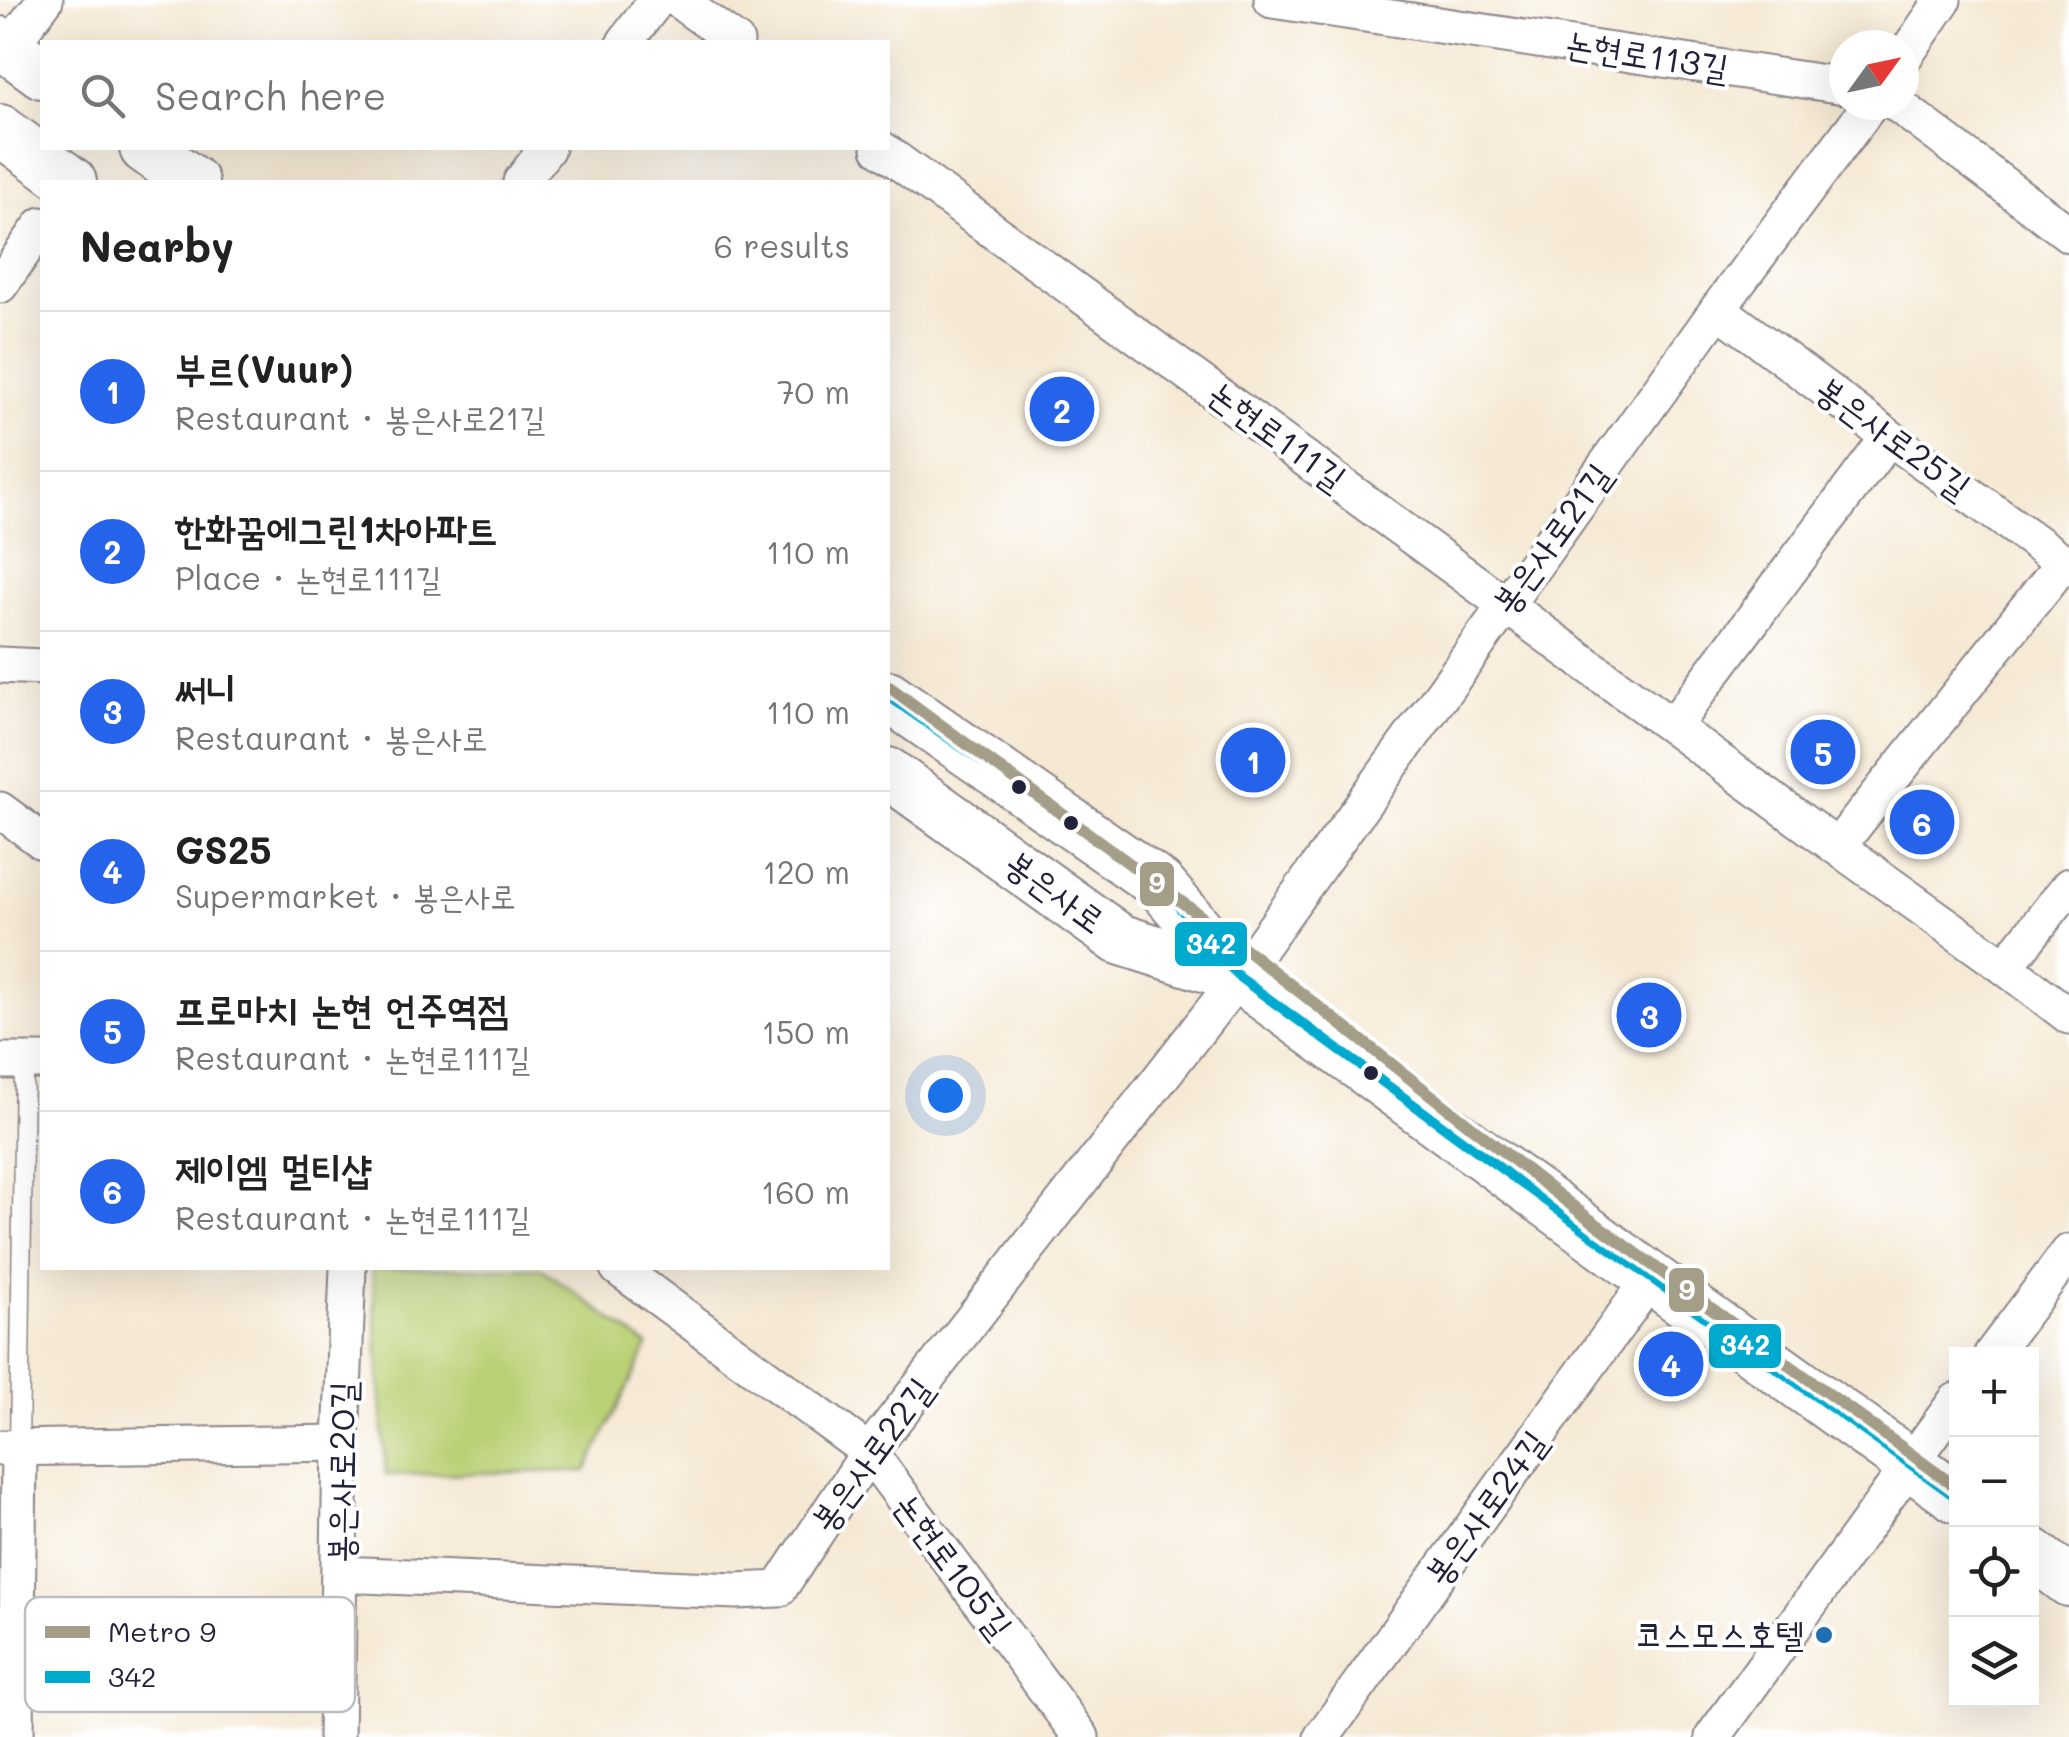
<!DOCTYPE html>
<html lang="en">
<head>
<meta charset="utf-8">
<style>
  body { margin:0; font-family:Mali,"Poor Story",sans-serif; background:#f6f6f6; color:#222 }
  .controls { position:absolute; right:30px; bottom:30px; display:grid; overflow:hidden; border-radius:0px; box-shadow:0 10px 40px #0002 }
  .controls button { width:90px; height:90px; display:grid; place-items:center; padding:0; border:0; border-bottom:2px solid #e0e0e0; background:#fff; color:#222; font:50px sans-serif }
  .compass { position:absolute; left:1829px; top:30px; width:90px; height:90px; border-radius:50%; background:#fff; box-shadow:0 10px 40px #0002; rotate:57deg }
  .you { position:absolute; left:945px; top:1095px; width:35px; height:35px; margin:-25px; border:8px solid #fff; border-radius:50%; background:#1a73e8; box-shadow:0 0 0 15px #1a73e833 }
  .badge { display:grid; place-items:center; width:65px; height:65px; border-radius:50%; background:#2563eb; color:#fff; font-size:32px; font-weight:700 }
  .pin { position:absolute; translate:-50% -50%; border:5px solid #fff; box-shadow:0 2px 10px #0006 }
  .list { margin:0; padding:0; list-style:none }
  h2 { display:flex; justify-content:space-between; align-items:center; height:130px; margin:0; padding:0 40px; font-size:42px }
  h2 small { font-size:32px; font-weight:400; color:#767676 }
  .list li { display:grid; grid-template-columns:65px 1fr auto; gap:30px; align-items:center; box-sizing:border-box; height:160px; padding:0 40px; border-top:2px solid #e0e0e0 }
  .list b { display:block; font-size:38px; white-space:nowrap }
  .list p { margin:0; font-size:32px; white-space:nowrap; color:#767676 }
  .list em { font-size:32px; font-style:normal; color:#767676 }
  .icon { flex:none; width:55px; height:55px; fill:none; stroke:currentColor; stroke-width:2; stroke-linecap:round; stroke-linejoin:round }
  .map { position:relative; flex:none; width:2069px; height:1737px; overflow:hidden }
  .search { position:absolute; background:#fff; box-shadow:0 10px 40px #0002; left:40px; top:40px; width:850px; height:110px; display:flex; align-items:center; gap:25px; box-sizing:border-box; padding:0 35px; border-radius:0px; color:#767676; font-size:38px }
  .panel { position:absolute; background:#fff; box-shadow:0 10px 40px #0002; left:40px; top:180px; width:850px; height:1090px; border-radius:0px }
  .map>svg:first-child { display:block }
  .park { fill:#bad074; stroke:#6e7958; stroke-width:2.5 }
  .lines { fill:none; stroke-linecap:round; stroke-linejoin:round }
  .lane-casing { stroke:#8c8688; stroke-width:21 }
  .street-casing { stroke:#8c8688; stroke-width:39 }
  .secondary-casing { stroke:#8c8688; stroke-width:54 }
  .lane { stroke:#fff; stroke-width:18 }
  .street { stroke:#fff; stroke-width:35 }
  .secondary { stroke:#fff; stroke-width:50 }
  .bus-1-casing { stroke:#fff; stroke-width:18 }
  .bus-1 { stroke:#00a9ce; stroke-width:10 }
  .metro-1-casing { stroke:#fff; stroke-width:20 }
  .metro-1 { stroke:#a49d87; stroke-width:12 }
  .bus-dot { fill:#22223b; stroke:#fff; stroke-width:4 }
  .poi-dot { fill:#1f6fb2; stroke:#fff; stroke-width:4 }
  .labels { text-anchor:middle; stroke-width:8; stroke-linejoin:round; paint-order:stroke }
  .street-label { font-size:35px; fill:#22223b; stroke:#fff }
  .poi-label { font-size:35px; fill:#22223b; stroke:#fff; text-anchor:end }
  .key { fill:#fff; stroke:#bdbdc4; stroke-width:2.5 }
  .key-label { font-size:28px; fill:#22223b }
  .line-badge { stroke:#fff; stroke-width:4 }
  .badge-label { font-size:28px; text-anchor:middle; font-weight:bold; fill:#fff }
</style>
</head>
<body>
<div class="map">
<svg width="2069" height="1737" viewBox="0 0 2069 1737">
  <rect width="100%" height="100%" fill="#fff"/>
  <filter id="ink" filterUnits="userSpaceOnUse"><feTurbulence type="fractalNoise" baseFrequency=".01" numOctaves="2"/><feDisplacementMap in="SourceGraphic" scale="20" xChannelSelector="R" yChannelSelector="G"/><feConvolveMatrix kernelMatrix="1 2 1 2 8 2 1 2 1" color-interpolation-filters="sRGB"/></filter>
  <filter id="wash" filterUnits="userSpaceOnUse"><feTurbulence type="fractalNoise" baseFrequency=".0048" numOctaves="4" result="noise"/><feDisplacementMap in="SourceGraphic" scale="40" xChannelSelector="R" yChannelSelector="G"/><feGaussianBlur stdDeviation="2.25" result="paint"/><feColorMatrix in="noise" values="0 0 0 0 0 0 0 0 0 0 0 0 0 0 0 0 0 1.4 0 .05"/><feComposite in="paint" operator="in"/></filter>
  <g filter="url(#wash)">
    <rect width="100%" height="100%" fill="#f5e9d4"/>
    <polygon class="park" points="372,1268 541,1268 648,1346 586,1471 386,1475"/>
  </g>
  <g filter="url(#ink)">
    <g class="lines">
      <g class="lane-casing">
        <polyline id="lane" points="19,1448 24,1062"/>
      </g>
      <g class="street-casing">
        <g id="street">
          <polyline points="678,0 736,42"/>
          <polyline points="1272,0 1844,86"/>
          <polyline points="625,42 657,0"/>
          <polyline points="8,48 45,0"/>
          <polyline points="1904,57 1943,0"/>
          <polyline points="1898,105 2069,234"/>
          <polyline points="880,148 1837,847 2005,967 2069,1016"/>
          <polyline points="521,182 547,148"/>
          <polyline points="0,285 42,225"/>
          <polyline points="1718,309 1889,437 2069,566"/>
          <polyline points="0,665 42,667"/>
          <polyline points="1673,726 1889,437"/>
          <polyline points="0,810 42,841"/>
          <polyline points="1837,847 2064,562"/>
          <polyline points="2005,967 2069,886"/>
          <polyline points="0,1061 42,1061"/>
          <polyline points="618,1268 869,1452 1081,1737"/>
          <polyline points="1992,1354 2069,1252"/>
          <polyline points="0,1448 341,1443"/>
          <polyline points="340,1574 736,1591 779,1589 869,1452 1239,977 1718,309 1870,105"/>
          <polyline points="16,1737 19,1448"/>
          <polyline points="336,1737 341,1443 348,1268"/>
          <polyline points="1322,1737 1651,1278"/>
          <polyline points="1713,1737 1956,1401"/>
        </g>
      </g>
      <g class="secondary-casing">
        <g id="secondary">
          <polyline points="0,42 42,73"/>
          <polyline points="0,130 71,182"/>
          <polyline points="145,148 193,182"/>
          <polyline points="888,696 1160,885 1239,977 1651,1278 1956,1497"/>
          <polyline points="888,773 1119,939 1239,977"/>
          <polyline points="2032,1553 2069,1581"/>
        </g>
      </g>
      <use href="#lane" class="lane"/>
      <use href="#street" class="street"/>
      <use href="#secondary" class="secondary"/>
      <g class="bus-1-casing">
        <polyline id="bus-1" points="888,696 1160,885 1239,977 1651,1278 1956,1497"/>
      </g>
      <use href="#bus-1" class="bus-1"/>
      <g class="metro-1-casing">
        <polyline id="metro-1" points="888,686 1236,942 1584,1215 1956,1487"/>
      </g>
      <use href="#metro-1" class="metro-1"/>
    </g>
  </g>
  <g class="bus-dot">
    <circle cx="1019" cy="787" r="9"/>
    <circle cx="1071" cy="823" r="9"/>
    <circle cx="1371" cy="1073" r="9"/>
  </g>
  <circle class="poi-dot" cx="1824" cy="1635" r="10"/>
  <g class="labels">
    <g class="street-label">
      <text transform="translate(1647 56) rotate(9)" y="12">논현로113길</text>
      <text transform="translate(1277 436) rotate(36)" y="12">논현로111길</text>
      <text transform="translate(1893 438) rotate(36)" y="12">봉은사로25길</text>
      <text transform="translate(1552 539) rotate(-54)" y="12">봉은사로21길</text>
      <text transform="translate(1055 892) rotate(36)" y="12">봉은사로</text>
      <text transform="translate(872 1455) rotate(-54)" y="12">봉은사로22길</text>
      <text transform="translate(342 1472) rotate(-89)" y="12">봉은사로20길</text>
      <text transform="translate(1486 1508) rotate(-54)" y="12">봉은사로24길</text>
      <text transform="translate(953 1566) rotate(53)" y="12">논현로105길</text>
    </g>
    <g class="poi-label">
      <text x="1804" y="1647">코스모스호텔</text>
    </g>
  </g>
  <rect x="25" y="1597" width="330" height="115" rx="15" class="key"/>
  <rect x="45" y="1626" width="45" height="12" fill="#a49d87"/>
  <rect x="45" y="1671" width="45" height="12" fill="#00a9ce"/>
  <g class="key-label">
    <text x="108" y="1642">Metro 9</text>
    <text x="108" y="1687">342</text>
  </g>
  <g class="line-badge">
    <rect x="1138" y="860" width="38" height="48" rx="10" fill="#a49d87"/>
    <rect x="1173" y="920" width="76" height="48" rx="10" fill="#00a9ce"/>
    <rect x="1667" y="1266" width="39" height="48" rx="10" fill="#a49d87"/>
    <rect x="1707" y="1322" width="76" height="48" rx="10" fill="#00a9ce"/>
  </g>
  <g class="badge-label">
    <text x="1157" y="893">9</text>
    <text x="1211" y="954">342</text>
    <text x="1687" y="1300">9</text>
    <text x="1745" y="1355">342</text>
  </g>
</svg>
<div class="controls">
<button>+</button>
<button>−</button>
<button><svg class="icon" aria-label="locate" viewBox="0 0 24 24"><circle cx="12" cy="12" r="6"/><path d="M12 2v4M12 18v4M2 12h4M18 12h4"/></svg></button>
<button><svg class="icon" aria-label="layers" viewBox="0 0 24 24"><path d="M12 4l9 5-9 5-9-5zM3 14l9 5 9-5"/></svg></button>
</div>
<svg class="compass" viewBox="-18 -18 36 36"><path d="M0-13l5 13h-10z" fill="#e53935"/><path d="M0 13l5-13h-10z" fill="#767676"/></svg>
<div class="you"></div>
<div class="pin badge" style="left:1253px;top:760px">1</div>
<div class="pin badge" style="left:1062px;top:409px">2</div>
<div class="pin badge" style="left:1649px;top:1015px">3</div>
<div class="pin badge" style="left:1671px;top:1364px">4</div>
<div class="pin badge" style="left:1823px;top:752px">5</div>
<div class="pin badge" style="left:1922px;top:822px">6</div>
<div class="search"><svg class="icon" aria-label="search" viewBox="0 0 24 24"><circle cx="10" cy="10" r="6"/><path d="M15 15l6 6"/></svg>Search here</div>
<section class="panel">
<h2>Nearby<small>6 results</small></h2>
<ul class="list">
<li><span class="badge">1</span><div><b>부르(Vuur)</b><p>Restaurant · 봉은사로21길</p></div><em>70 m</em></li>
<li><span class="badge">2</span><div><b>한화꿈에그린1차아파트</b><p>Place · 논현로111길</p></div><em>110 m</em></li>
<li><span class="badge">3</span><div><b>써니</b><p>Restaurant · 봉은사로</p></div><em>110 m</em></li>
<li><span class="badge">4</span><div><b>GS25</b><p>Supermarket · 봉은사로</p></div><em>120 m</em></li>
<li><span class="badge">5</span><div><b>프로마치 논현 언주역점</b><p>Restaurant · 논현로111길</p></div><em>150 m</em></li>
<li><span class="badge">6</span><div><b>제이엠 멀티샵</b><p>Restaurant · 논현로111길</p></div><em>160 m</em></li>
</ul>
</section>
</div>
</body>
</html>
